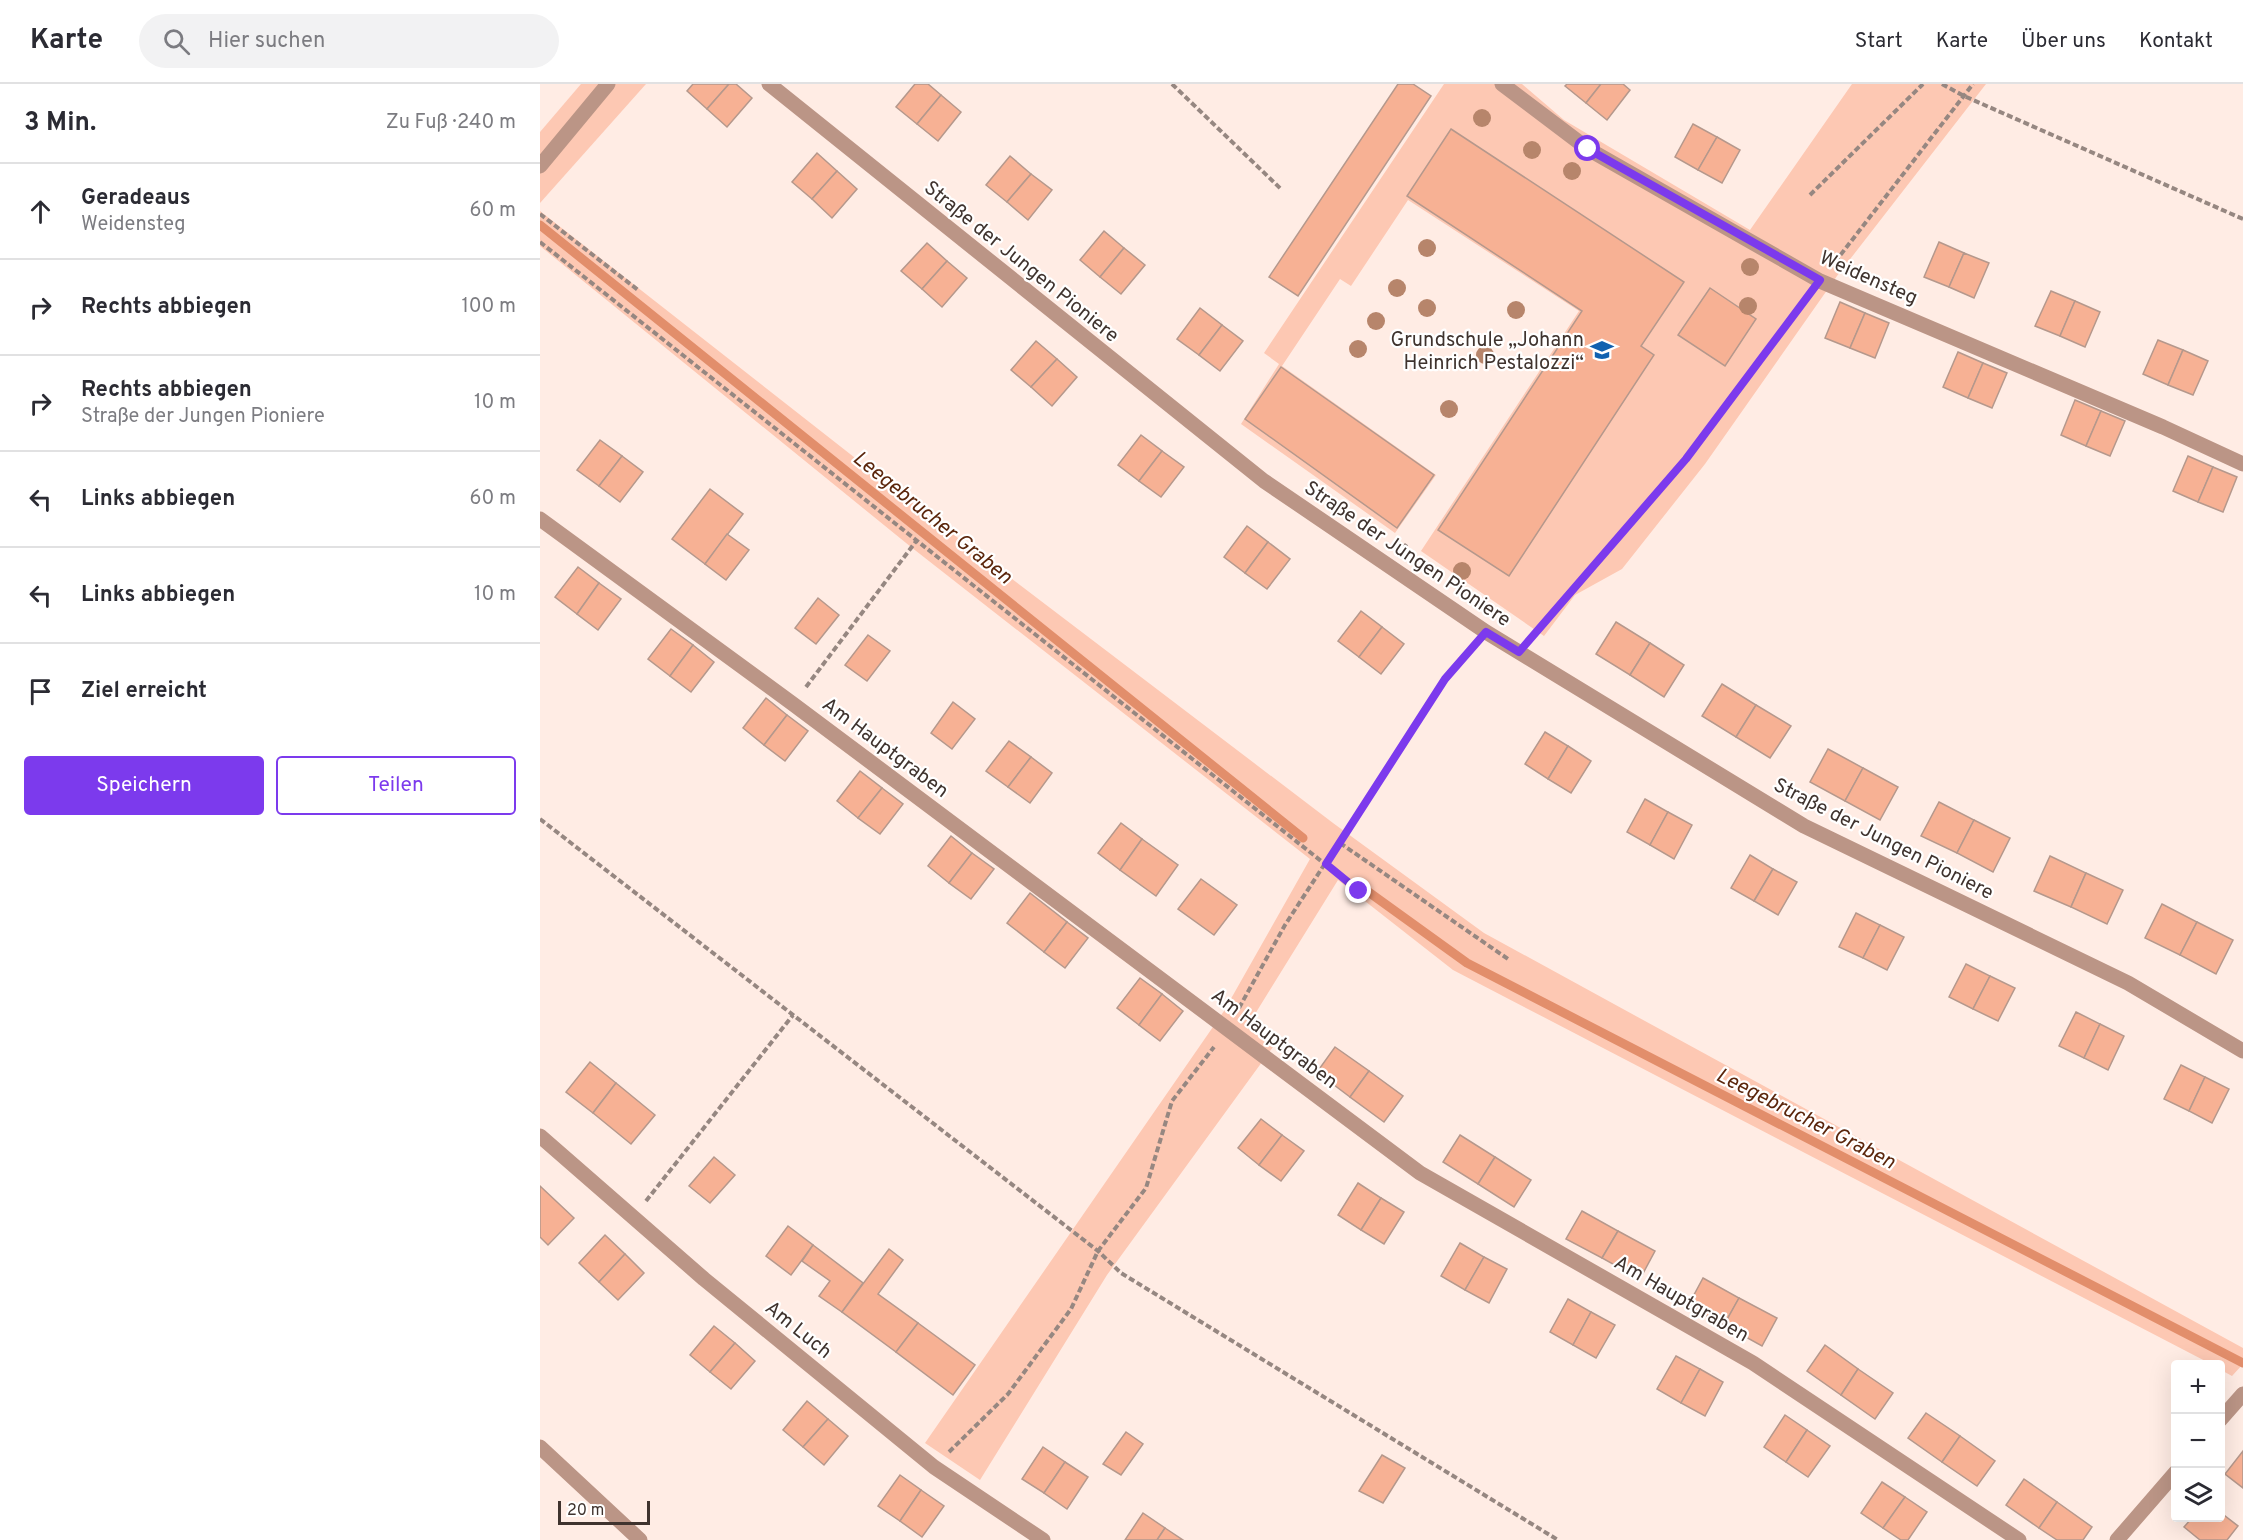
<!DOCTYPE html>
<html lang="de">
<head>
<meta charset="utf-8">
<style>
  body { margin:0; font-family:Overpass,sans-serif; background:#f2f2f3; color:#2b2b33 }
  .controls { position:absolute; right:18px; bottom:18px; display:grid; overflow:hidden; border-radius:6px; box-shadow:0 6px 24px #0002 }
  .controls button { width:54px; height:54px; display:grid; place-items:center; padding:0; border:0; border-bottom:2px solid #e1e1e2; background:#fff; color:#2b2b33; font:30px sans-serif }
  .scale { position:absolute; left:18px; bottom:15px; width:92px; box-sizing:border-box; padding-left:6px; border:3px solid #3f332e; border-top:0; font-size:16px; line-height:21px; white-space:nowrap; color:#3f332e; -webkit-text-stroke:4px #fff; paint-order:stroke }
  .stop { position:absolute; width:18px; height:18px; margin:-14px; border:4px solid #7c3aed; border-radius:50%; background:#fff }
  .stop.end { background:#7c3aed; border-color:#fff; box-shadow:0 2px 6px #0008 }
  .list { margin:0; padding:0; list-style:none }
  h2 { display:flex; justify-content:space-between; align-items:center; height:78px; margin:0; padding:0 24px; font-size:26px }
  h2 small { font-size:20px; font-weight:400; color:#7c7c81 }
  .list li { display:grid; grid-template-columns:39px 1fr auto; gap:18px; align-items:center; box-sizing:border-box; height:96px; padding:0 24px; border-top:2px solid #e1e1e2 }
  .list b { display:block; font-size:22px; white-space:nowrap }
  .list p { margin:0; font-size:20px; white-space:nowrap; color:#7c7c81 }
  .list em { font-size:20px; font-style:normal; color:#7c7c81 }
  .actions { display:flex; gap:12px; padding:18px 24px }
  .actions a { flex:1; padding:14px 0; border:2px solid #7c3aed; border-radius:6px; text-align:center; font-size:21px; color:#7c3aed }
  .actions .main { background:#7c3aed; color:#fff }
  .icon { flex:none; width:33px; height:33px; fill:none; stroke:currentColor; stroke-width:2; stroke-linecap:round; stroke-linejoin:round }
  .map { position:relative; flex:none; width:1703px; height:1456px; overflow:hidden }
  header { display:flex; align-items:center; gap:36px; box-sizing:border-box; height:84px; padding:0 30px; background:#fff; border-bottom:2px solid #e1e1e2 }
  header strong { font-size:28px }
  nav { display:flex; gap:33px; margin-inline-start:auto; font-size:21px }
  .search { width:420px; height:54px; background:#f2f2f3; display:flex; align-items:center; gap:15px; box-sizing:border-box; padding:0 21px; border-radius:33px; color:#7c7c81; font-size:22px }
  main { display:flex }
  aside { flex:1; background:#fff }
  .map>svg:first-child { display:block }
  .green { fill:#fdc8b3 }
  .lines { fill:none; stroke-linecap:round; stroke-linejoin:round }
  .stream { stroke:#e28e6b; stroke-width:9 }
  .building { fill:#f7b194; stroke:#b5988c; stroke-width:1.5 }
  .path { stroke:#968781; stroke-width:4; stroke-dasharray:6 3; stroke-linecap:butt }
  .service { stroke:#bb9586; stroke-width:15 }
  .minor { stroke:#bb9586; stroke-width:15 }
  .tree { fill:#b7856b }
  .route { stroke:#7c3aed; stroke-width:8 }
  .labels { text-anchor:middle; stroke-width:4.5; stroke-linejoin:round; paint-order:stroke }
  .street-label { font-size:20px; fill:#3f332e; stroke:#fff }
  .poi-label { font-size:20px; fill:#3f332e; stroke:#fff; text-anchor:end }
  .water-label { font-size:21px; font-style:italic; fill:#5b260c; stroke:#fff }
</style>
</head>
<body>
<header>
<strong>Karte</strong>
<div class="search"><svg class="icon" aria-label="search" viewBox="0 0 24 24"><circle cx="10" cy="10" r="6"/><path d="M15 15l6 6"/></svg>Hier suchen</div>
<nav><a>Start</a><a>Karte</a><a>Über uns</a><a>Kontakt</a></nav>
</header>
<main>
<aside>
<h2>3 Min.<small>Zu Fuß · 240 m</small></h2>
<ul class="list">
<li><svg class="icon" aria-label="ahead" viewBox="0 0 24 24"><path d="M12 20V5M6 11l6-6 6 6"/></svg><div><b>Geradeaus</b><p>Weidensteg</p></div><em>60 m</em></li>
<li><svg class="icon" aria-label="right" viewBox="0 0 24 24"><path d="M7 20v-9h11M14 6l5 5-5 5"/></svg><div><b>Rechts abbiegen</b></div><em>100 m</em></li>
<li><svg class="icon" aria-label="right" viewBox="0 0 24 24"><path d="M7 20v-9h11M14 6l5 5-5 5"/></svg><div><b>Rechts abbiegen</b><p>Straße der Jungen Pioniere</p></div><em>10 m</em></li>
<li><svg class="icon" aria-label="left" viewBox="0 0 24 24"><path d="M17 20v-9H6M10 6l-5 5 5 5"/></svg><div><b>Links abbiegen</b></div><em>60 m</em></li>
<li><svg class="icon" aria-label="left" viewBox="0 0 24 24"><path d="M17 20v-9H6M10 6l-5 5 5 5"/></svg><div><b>Links abbiegen</b></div><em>10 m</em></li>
<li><svg class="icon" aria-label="arrive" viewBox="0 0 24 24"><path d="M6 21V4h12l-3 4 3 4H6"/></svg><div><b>Ziel erreicht</b></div></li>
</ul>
<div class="actions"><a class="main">Speichern</a><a>Teilen</a></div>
</aside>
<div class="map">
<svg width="1703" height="1456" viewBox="0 0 1703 1456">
  <rect width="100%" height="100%" fill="#ffece4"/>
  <g class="green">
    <polygon points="41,0 106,0 0,119 0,48"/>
    <polygon points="904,0 982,0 1024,36 1210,146 1312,0 1446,0 1297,192 1165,380 1082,485 1035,511 1004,552 881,467 1039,227 868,116 811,202 800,195 742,282 896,391 855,449 701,340 739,280 724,269"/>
    <polygon points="0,127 393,435 793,739 944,849 1703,1264 1703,1280 1692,1292 1681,1286 1680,1280 1671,1280 913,886 798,796 707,943 733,963 567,1191 440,1396 385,1359 684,927 770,775 371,463 0,162"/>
  </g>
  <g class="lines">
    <g class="stream">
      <polyline points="0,141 763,754"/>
      <polyline points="823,804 927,879 1703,1279"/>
    </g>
  </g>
  <g class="building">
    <polygon points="153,0 189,0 167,25 147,7"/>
    <polygon points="189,0 196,0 212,14 187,43 167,25"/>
    <polygon points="375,0 388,0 401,11 377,40 356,23"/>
    <polygon points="858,0 873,0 891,12 758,212 729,193"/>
    <polygon points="1027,0 1061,0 1046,19 1025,2"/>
    <polygon points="1061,0 1083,0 1090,6 1067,36 1046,19"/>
    <polygon points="401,11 421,28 398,57 377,40"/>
    <polygon points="1153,40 1177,53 1158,86 1135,73"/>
    <polygon points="911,45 1144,198 1101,262 1114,271 969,492 898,446 1042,227 867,112"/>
    <polygon points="1177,53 1200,66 1182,99 1158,86"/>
    <polygon points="277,69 297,87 272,115 252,98"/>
    <polygon points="470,72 491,90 467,118 446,101"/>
    <polygon points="297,87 317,105 292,134 272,115"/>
    <polygon points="491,90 512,106 488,136 467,118"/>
    <polygon points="564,147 584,164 560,193 540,176"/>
    <polygon points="1399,158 1424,169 1409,203 1384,193"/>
    <polygon points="387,159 407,177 382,205 361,187"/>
    <polygon points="584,164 605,181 581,210 560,193"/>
    <polygon points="1424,169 1449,179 1434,214 1409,203"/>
    <polygon points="407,177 427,194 402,223 382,205"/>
    <polygon points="1170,204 1216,235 1185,282 1138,251"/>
    <polygon points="1511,207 1535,217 1520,252 1495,242"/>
    <polygon points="1535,217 1560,228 1545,263 1520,252"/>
    <polygon points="1300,218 1325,229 1310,264 1285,254"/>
    <polygon points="660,224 682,241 659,271 637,255"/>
    <polygon points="1325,229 1349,239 1335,274 1310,264"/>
    <polygon points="682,241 703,257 680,287 659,271"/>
    <polygon points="1618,256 1643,266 1628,301 1603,290"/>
    <polygon points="496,257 517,275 491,303 471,286"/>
    <polygon points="1643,266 1668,277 1653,311 1628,301"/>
    <polygon points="1418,268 1443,279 1428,314 1403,303"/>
    <polygon points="517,275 537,293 512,322 491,303"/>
    <polygon points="1443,279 1467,289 1452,324 1428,314"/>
    <polygon points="741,283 894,391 857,444 705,335"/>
    <polygon points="1535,316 1561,327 1546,362 1521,351"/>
    <polygon points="1561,327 1585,337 1570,372 1546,362"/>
    <polygon points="601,351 622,367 599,397 578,381"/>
    <polygon points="60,356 82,372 59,402 37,386"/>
    <polygon points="622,367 644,383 621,413 599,397"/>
    <polygon points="82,372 103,388 80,418 59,402"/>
    <polygon points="1648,372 1673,383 1658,418 1633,407"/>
    <polygon points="1673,383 1697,393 1683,428 1658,418"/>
    <polygon points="170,405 203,430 165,480 132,455"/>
    <polygon points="707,442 728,458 705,489 684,473"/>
    <polygon points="187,450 209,466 186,496 165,480"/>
    <polygon points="728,458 750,475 727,505 705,489"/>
    <polygon points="38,483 59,499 37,530 15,513"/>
    <polygon points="59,499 81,515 58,546 37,530"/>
    <polygon points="278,514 299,531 276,560 255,544"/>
    <polygon points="821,527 842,543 819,573 798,557"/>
    <polygon points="1076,538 1110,559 1090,591 1056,570"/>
    <polygon points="842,543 864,560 841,590 819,573"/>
    <polygon points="131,545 153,561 130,592 108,575"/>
    <polygon points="328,551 350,567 327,597 305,581"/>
    <polygon points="1110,559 1144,581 1124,613 1090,591"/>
    <polygon points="153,561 174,578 151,608 130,592"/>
    <polygon points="1182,600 1216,621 1196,653 1162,632"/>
    <polygon points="226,614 247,631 224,661 203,644"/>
    <polygon points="413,618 435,635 412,665 391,649"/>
    <polygon points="1216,621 1251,642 1230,674 1196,653"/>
    <polygon points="247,631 268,647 245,677 224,661"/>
    <polygon points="1005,648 1028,662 1008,695 985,680"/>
    <polygon points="469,657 491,673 468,703 446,687"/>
    <polygon points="1028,662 1051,677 1031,709 1008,695"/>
    <polygon points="1288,665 1323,684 1305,717 1270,698"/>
    <polygon points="491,673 512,689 490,719 468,703"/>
    <polygon points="1323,684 1358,703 1340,736 1305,717"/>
    <polygon points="320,687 342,704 318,734 297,717"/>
    <polygon points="342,704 363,720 340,750 318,734"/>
    <polygon points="1105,715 1128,728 1110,761 1087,748"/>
    <polygon points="1399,718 1434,736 1417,769 1381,752"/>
    <polygon points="1128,728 1152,741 1134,775 1110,761"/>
    <polygon points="1434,736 1470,754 1453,788 1417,769"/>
    <polygon points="581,739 602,755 580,786 558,769"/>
    <polygon points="411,752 432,769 409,799 388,782"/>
    <polygon points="602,755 638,781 616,812 580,786"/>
    <polygon points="432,769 454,785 431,815 409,799"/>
    <polygon points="1210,771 1233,785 1214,817 1191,804"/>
    <polygon points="1510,772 1546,789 1531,823 1494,807"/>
    <polygon points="1233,785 1257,798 1238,831 1214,817"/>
    <polygon points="1546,789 1583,806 1567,840 1531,823"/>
    <polygon points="661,795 697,821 674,851 638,825"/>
    <polygon points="490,809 527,838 504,868 467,839"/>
    <polygon points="1622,820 1657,838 1640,871 1605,854"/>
    <polygon points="1316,829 1340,841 1323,874 1299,863"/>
    <polygon points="527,838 548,854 525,884 504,868"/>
    <polygon points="1657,838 1693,856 1676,890 1640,871"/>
    <polygon points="1340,841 1364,853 1347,886 1323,874"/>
    <polygon points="1426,880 1450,892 1433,925 1409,913"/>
    <polygon points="1450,892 1475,904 1458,937 1433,925"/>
    <polygon points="600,894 622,910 599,941 577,924"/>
    <polygon points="622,910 643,927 620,957 599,941"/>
    <polygon points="1536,928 1560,940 1544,974 1519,962"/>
    <polygon points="1560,940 1584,952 1568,986 1544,974"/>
    <polygon points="795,963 829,987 810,1013 777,988"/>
    <polygon points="50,978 76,999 53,1029 26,1008"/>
    <polygon points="1641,981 1665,993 1649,1027 1624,1015"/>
    <polygon points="829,987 863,1012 844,1038 810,1013"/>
    <polygon points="1665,993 1689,1005 1672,1039 1649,1027"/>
    <polygon points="76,999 115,1031 91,1060 53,1029"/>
    <polygon points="721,1035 742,1051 719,1081 698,1064"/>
    <polygon points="742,1051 764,1067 741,1097 719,1081"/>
    <polygon points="920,1051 955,1073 938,1100 903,1078"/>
    <polygon points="174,1073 195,1091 170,1119 149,1102"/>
    <polygon points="955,1073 991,1096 974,1123 938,1100"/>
    <polygon points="818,1099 841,1114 821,1146 798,1131"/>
    <polygon points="0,1102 34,1134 8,1161 0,1153"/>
    <polygon points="841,1114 864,1128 844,1160 821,1146"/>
    <polygon points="1042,1127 1078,1147 1062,1174 1026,1155"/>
    <polygon points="248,1142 273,1161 251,1191 226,1172"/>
    <polygon points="1078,1147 1115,1167 1100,1195 1062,1174"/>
    <polygon points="65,1151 85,1170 59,1198 39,1179"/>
    <polygon points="920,1159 944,1173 925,1206 901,1192"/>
    <polygon points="273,1161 323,1199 302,1228 279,1212 290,1197 262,1177"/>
    <polygon points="349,1165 363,1176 338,1210 378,1239 356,1268 302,1228"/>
    <polygon points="85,1170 104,1189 78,1216 59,1198"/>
    <polygon points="944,1173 967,1185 949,1219 925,1206"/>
    <polygon points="1163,1194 1199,1214 1184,1241 1148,1222"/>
    <polygon points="1199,1214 1237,1234 1222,1262 1184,1241"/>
    <polygon points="1028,1215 1051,1228 1033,1261 1010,1248"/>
    <polygon points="1051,1228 1075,1241 1056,1274 1033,1261"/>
    <polygon points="378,1239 435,1281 413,1311 356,1268"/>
    <polygon points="174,1242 195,1259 170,1288 150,1271"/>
    <polygon points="195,1259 215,1277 191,1305 170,1288"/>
    <polygon points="1285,1261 1318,1285 1301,1311 1267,1287"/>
    <polygon points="1136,1272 1160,1285 1141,1319 1117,1305"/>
    <polygon points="1160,1285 1183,1298 1165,1332 1141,1319"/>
    <polygon points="1318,1285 1353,1309 1335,1335 1301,1311"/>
    <polygon points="267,1317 288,1335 263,1363 243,1346"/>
    <polygon points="1386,1329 1420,1352 1402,1378 1368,1354"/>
    <polygon points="1245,1331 1267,1346 1246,1378 1224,1363"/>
    <polygon points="288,1335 308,1352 284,1381 263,1363"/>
    <polygon points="1267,1346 1290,1362 1268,1393 1246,1378"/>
    <polygon points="586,1348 603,1360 581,1391 563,1380"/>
    <polygon points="1420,1352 1455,1377 1437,1402 1402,1378"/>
    <polygon points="503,1363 525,1378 504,1409 482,1395"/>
    <polygon points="1703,1367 1703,1404 1685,1390"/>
    <polygon points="842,1371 865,1384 843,1419 819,1407"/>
    <polygon points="525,1378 548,1393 527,1425 504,1409"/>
    <polygon points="360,1391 381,1406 360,1437 338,1422"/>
    <polygon points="1484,1395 1517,1418 1499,1444 1466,1421"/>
    <polygon points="1342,1398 1365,1413 1343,1444 1321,1429"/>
    <polygon points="381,1406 404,1422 382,1453 360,1437"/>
    <polygon points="1365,1413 1387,1428 1368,1456 1361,1456 1343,1444"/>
    <polygon points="1517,1418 1552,1443 1543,1456 1517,1456 1499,1444"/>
    <polygon points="1680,1428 1698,1442 1687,1456 1660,1456 1644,1443 1652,1434 1680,1434"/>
    <polygon points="603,1429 625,1444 617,1456 585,1456"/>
    <polygon points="625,1444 643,1456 617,1456"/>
  </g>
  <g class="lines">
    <g class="path">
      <polyline points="632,0 742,106"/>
      <polyline points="1402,0 1424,12 1703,135"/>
      <polyline points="1270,111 1383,0"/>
      <polyline points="0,130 98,206"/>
      <polyline points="0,158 819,807"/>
      <polyline points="1295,178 1433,0"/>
      <polyline points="863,465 868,458"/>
      <polyline points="994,551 1146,375 1266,215"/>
      <polyline points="266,603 377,456"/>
      <polyline points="0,735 558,1167 581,1189 1018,1456"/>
      <polyline points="800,759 968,875"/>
      <polyline points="699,924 745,841 905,595 930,566"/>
      <polyline points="106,1117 253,931"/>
      <polyline points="409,1368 468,1310 531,1225 558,1167 606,1104 632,1017 674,963"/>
    </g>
    <polyline class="service" points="0,1363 100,1456"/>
    <g class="minor">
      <polyline points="229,0 724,397 946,548 1264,742 1588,899 1703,967"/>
      <polyline points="962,0 1048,65 1280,197 1623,343 1703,380"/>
      <polyline points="0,82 68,0"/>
      <polyline points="0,435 253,620 880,1089 1213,1279 1479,1456"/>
      <polyline points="0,1052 164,1195 394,1383 503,1456"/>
      <polyline points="1680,1336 1703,1310"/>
      <polyline points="1577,1456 1636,1388"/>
    </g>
  </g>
  <g class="tree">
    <circle cx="942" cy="34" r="9"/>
    <circle cx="992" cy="66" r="9"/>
    <circle cx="1032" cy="87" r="9"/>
    <circle cx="887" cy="164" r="9"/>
    <circle cx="1210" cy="183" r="9"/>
    <circle cx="857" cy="204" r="9"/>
    <circle cx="1208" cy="222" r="9"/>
    <circle cx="887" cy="224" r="9"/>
    <circle cx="976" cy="226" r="9"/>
    <circle cx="836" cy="237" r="9"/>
    <circle cx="818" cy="265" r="9"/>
    <circle cx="945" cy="271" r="9"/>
    <circle cx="909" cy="325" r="9"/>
    <circle cx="922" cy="487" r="9"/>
  </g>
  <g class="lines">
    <polyline class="route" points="819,807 786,780 905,595 946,548 979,568 1146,375 1280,196 1048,65"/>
  </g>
  <defs>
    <g id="school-bare" transform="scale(1.8)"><path d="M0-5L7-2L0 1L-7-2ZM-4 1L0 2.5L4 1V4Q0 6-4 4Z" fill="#1161b0" stroke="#fff" stroke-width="2.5" paint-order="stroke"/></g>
  </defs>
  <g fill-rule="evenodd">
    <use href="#school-bare" x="1062" y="266"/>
  </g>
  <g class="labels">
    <g class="street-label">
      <text transform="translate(482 177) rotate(39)" y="7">Straße der Jungen Pioniere</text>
      <text transform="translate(1329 193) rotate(24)" y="7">Weidensteg</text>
      <text transform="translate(868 469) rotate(34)" y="7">Straße der Jungen Pioniere</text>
      <text transform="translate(346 663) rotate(37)" y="7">Am Hauptgraben</text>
      <text transform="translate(1344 754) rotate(27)" y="7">Straße der Jungen Pioniere</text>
      <text transform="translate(735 954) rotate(37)" y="7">Am Hauptgraben</text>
      <text transform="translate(1142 1214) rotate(30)" y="7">Am Hauptgraben</text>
      <text transform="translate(259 1245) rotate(39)" y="7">Am Luch</text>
    </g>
    <g class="poi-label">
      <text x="1044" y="262">Grundschule „Johann<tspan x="1044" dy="23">Heinrich Pestalozzi“</tspan></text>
    </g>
    <g class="water-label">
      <text transform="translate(393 433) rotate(39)" y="7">Leegebrucher Graben</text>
      <text transform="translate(1266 1034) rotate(27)" y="7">Leegebrucher Graben</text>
    </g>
  </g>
</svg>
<div class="controls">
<button>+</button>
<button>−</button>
<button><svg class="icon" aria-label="layers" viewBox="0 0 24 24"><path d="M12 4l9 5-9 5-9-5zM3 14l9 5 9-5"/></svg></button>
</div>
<div class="scale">20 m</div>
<div class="stop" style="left:1048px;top:65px"></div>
<div class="stop end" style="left:819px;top:807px"></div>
</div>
</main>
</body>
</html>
